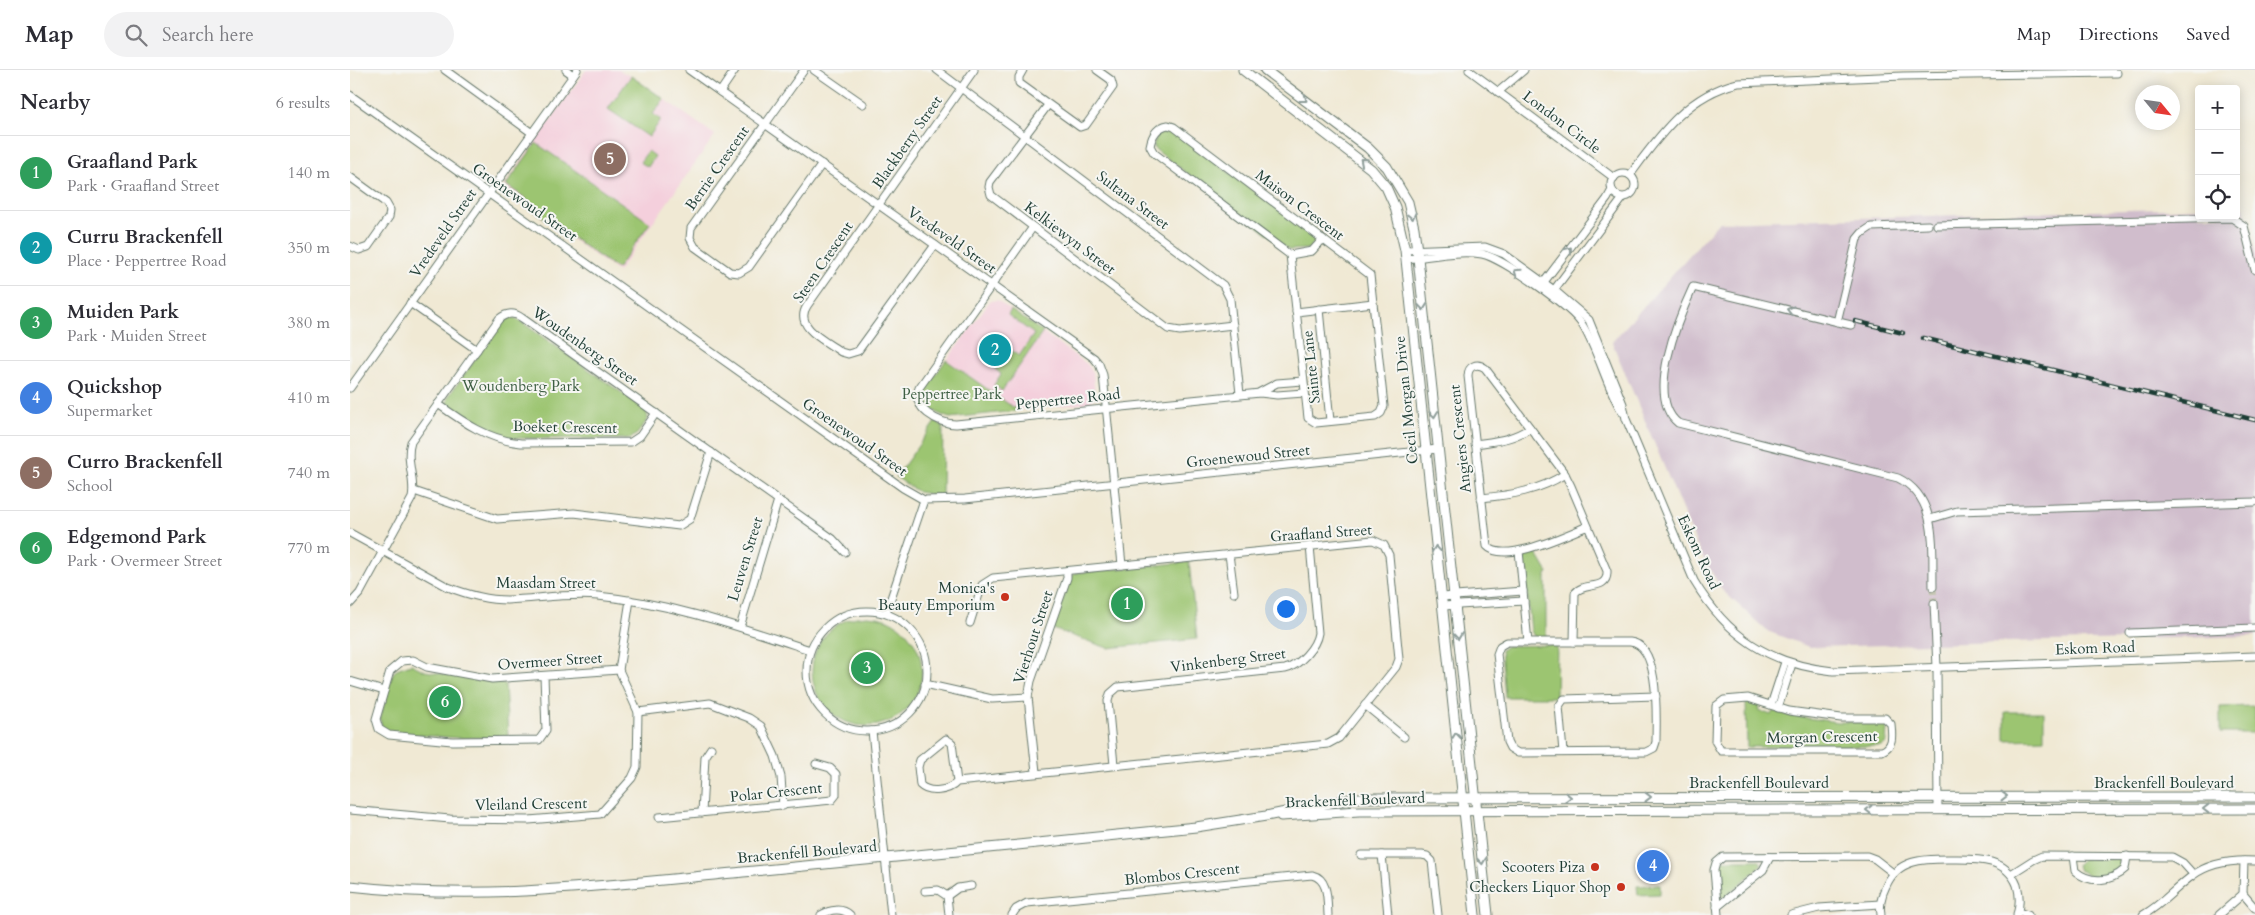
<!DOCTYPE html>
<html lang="en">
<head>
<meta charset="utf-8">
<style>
  body { margin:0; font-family:Cardo,serif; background:#f2f2f3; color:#2b2b33 }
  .controls { position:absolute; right:15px; top:15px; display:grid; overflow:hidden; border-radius:5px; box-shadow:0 2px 12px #0003 }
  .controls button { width:45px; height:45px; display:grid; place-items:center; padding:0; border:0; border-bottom:1px solid #e1e1e2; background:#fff; color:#2b2b33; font:25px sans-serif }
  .compass { position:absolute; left:1785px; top:15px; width:45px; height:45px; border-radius:50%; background:#fff; box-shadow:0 2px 12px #0003; rotate:119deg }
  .you { position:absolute; left:935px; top:538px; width:18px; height:18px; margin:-12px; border:4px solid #fff; border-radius:50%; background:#1a73e8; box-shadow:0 0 0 8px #1a73e833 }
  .badge { display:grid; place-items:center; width:32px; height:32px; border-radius:50%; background:#1a73e8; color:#fff; font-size:16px; font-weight:700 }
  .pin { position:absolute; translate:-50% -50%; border:2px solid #fff; box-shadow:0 1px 5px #0006 }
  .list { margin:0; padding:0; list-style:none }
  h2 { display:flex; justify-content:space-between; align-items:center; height:65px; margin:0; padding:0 20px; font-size:21px }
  h2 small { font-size:16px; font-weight:400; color:#7c7c81 }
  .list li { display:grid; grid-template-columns:32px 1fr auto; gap:15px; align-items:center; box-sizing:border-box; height:75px; padding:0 20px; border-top:1px solid #e1e1e2 }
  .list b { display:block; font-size:19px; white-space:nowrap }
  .list p { margin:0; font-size:16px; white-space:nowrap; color:#7c7c81 }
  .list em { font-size:16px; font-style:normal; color:#7c7c81 }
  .icon { flex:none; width:28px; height:28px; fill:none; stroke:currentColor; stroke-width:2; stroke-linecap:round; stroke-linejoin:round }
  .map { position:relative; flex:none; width:1905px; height:845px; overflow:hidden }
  header { display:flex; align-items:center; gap:30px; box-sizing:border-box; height:70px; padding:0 25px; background:#fff; border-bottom:1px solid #e1e1e2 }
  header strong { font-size:24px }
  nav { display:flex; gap:28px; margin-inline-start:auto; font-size:18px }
  .search { width:350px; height:45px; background:#f2f2f3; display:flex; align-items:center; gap:12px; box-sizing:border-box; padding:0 18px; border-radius:28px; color:#7c7c81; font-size:19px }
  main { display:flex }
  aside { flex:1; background:#fff }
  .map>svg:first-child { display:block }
  .built { fill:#f4cfdc }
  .industrial { fill:#d0bdcc }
  .green { fill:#9cc571; stroke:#5e8152 }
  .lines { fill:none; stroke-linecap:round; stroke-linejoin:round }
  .minor-tunnel { stroke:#c6c7b4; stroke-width:7; stroke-dasharray:7 3.5; stroke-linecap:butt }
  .minor-casing { stroke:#68796c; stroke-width:9 }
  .tertiary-casing { stroke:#68796c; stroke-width:11 }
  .minor { stroke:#fff; stroke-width:7 }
  .tertiary { stroke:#fff; stroke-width:9 }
  .rail-casing { stroke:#1f3d34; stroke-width:4.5 }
  .rail { stroke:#f6f6f2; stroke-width:2.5; stroke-dasharray:8; stroke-linecap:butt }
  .oneway { stroke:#8f9e9a }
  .poi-dot { fill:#c8321e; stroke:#f6f6f2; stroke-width:2 }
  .labels { text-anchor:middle; stroke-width:4; stroke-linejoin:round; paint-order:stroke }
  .street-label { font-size:15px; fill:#1f3d34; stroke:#f6f6f2 }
  .park-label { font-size:15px; fill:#3e5f43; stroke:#f6f6f2 }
  .poi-label { font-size:15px; fill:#1f3d34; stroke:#f6f6f2; text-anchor:end }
</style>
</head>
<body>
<header>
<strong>Map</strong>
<div class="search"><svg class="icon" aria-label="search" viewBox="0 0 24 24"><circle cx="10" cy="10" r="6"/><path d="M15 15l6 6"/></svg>Search here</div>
<nav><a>Map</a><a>Directions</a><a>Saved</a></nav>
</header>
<main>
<aside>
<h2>Nearby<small>6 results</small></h2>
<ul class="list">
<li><span class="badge" style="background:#2e9e5b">1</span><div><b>Graafland Park</b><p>Park · Graafland Street</p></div><em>140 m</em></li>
<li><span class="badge" style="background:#0f9aa8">2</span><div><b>Curru Brackenfell</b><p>Place · Peppertree Road</p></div><em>350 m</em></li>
<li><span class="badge" style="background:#2e9e5b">3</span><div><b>Muiden Park</b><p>Park · Muiden Street</p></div><em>380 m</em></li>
<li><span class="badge" style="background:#3f7fe0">4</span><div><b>Quickshop</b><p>Supermarket</p></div><em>410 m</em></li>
<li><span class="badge" style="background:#8d6e63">5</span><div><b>Curro Brackenfell</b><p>School</p></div><em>740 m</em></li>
<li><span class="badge" style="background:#2e9e5b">6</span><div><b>Edgemond Park</b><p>Park · Overmeer Street</p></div><em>770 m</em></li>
</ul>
</aside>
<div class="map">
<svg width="1905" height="845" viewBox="0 0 1905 845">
  <rect width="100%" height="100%" fill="#f6f6f2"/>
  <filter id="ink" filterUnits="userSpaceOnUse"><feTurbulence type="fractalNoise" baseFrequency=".02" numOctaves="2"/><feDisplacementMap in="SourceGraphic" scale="10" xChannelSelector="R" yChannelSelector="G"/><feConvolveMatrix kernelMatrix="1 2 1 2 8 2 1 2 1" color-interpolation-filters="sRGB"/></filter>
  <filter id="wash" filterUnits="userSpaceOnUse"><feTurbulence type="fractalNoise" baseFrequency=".0096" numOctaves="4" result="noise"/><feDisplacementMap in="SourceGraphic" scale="20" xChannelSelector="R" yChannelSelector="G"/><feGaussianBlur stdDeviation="1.12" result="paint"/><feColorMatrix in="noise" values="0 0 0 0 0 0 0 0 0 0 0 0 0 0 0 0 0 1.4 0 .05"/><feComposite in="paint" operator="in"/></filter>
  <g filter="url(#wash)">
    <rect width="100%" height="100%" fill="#f0e9d4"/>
    <g class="built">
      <polygon points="236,0 269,0 284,8 365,65 268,202 156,122 155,114"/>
      <polygon points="647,230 737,294 743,302 745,327 740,333 667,340 597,290 640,231"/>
    </g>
    <polygon class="industrial" points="1886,137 1894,137 1905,183 1905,566 1459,577 1417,561 1372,520 1349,480 1262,272 1369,152 1849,138 1849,146 1886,146"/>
    <g class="green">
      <polygon points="281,6 314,29 303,44 310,49 310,51 299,67 258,39"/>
      <path d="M817 58 822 60 963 165 965 172 958 179 939 180 806 80 804 77C803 68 809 61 817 58Z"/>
      <polygon points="186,73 300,153 267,199 174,134 177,129 156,115"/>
      <polygon points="298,81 305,86 298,97 290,92"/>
      <polygon points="661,240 693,262 652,321 644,315 651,304 645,299 659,279 669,286 684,264 658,245"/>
      <polygon points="162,247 170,251 296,340 298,349 287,364 280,369 160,368 121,353 99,337 97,332 98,327 152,252"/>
      <path d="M596 290 667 340 666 341 600 348C591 346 577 337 572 329L574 321Z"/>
      <polygon points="585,352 593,356 592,426 568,422 546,407"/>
      <polygon points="1185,481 1198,503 1196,504 1196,569 1185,568 1181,561 1174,491 1176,483"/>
      <polygon points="839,492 847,569 758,578 703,559 720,509 725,503"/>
      <circle cx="517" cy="601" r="55"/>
      <polygon points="1207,575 1206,627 1155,627 1151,580 1156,576"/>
      <polygon points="61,594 75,601 155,614 158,667 109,668 41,663 32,657 30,649 43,603 49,598"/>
      <polygon points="1396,631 1410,635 1408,640 1421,645 1423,641 1441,646 1488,652 1532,652 1537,657 1536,673 1532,676 1397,677"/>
      <polygon points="1905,636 1905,663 1870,663 1870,637"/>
      <polygon points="1655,642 1694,642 1694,669 1655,670"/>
      <path d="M1732 789H1769L1773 793V797C1757 807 1744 812 1728 799L1727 794Z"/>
      <polygon points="1374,790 1409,790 1412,795 1374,828 1370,825 1367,799"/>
      <polygon points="1310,815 1310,824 1288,825 1287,816"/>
    </g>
  </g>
  <g filter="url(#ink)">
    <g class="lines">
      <polyline class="minor-tunnel" points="1583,517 1584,533"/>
      <g class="minor-casing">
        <g id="minor">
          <polyline points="95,0 182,63"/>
          <polyline points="216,0 223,5"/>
          <polyline points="339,0 744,288 749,294 753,305 772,495"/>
          <polyline points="454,0 341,158 340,168 345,177 380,202 389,203 399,197 472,94"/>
          <polyline points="464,0 513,34"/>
          <polyline points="587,0 873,215 880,229 890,324"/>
          <polyline points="673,0 669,7 669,13 730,57 736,55 763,17 761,10 747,0"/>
          <polyline points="1119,0 1264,108"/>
          <polyline points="370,22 385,0"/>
          <polyline points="1148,22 1174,0"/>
          <polyline points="0,25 553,418 574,430 615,429 1088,379"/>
          <polyline points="698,35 640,112 639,117 641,125 818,259 830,261 883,255"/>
          <path d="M818 55 824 57 1020 205 1034 336 1031 343 1025 347 966 353 958 348 940 185 804 83 800 76C802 65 807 57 818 55Z"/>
          <circle cx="1273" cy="115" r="12"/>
          <path d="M1280 105C1309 66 1337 25 1388 13L1553 6 1767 3"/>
          <polyline points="0,107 36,133 40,140 39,147 18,177 9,180 0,176"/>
          <polyline points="1587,155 1882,148 1894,156 1905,200"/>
          <path d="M683 157 569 318C560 338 589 354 606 354L910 323 927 325 954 323"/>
          <path d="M585 175 508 281 498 284 491 282C477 272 443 257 457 236L624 0"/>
          <path d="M1055 180 1135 177 1154 184 1204 220 1239 250 1273 334 1276 349 1344 511C1377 566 1418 594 1483 601L1905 586"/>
          <polyline points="940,185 962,181 973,169"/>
          <path d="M1056 189C1080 187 1107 180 1132 184 1152 188 1223 238 1233 256 1249 283 1256 315 1272 342"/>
          <polyline points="1191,216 1257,129 1262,120"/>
          <polyline points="1201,224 1273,128"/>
          <polyline points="60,233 127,280"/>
          <polyline points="969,239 980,351"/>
          <polyline points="946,242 1023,233"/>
          <polyline points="1487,252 1507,169 1512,163 1521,157 1578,155"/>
          <path d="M1501 255 1343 217C1329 247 1295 327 1328 353L1548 408C1589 428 1582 478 1583 517"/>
          <polyline points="0,318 227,0"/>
          <polyline points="910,322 927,313 953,311"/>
          <path d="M88 334C113 352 139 370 171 373L281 372 290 366 306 343"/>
          <path d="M1125 374C1145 371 1162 370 1180 358"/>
          <polyline points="64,421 147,449 224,443 329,456 340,449 361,382"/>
          <path d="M1131 428C1161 425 1189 421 1215 404"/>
          <polyline points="1580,449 1607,441 1905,432"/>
          <path d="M0 463 98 517C116 524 138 530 157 530 188 529 217 523 248 526 321 533 390 557 460 580"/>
          <polyline points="1169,481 1178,572"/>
          <polyline points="879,484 884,523"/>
          <polyline points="1092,527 1173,521"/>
          <polyline points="1584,533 1587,597 1588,740"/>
          <path d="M0 534 10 523 62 428C66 410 55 391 61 372L149 249C156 243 164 242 172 248L483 469 495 482"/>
          <polyline points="1093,536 1174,531"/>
          <circle cx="517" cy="601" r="60"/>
          <polyline points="536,543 574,430"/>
          <polyline points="390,557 428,430"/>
          <polyline points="1780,563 1905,558"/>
          <path d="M1157 572H1280C1311 574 1306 651 1306 672L1304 678 1296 682 1168 683 1160 678 1157 672 1147 584 1150 576Z"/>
          <path d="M1224 572 1225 523C1234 511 1258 522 1257 501L1221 416 1215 404 1135 298C1127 292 1118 296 1118 306L1137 476C1154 495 1218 464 1238 456"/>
          <polyline points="194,606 196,660 189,670 102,671 39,665 29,659 26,649 40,601 52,591 63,590 77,597 142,609 269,600"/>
          <polyline points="0,611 34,621"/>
          <polyline points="575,614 642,629 678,627"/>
          <path d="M1398 628 1439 641 1491 648H1535L1541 654C1542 665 1544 676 1532 681H1371L1365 671 1366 636 1374 630Z"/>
          <polyline points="1015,635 1054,667"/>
          <polyline points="1421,635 1435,592"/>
          <polyline points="1428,638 1442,594"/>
          <polyline points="288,642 360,633 399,648 411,656 425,686 431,707 433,736"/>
          <polyline points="522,661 541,845"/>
          <polyline points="1213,682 1209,636 1214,629 1306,626"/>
          <path d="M764 695 758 631 760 624 768 617 935 599C949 596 966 577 968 563L960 476"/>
          <polyline points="686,702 678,627 681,611 717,508 717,501"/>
          <path d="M607 712C599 721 579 724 570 715L568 697 570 690 596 669 602 673 607 712 978 674 989 668 1046 597 1049 589 1039 485 1034 475 1023 470 643 508 632 515 620 553"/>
          <polyline points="0,740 100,749 179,750 250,744 282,708 287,697 288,642 269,600 280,530"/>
          <polyline points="352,743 355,687 361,678"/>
          <polyline points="309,747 482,730 486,725 486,704 480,698 466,694"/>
          <polyline points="1011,785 1032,785"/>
          <path d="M1723 786 1725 801C1740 814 1761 812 1775 799L1777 786"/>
          <polyline points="1661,804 1683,790 1692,786 1822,787 1833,793 1843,804"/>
          <polyline points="575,821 588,820 597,826 599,845"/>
          <polyline points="1893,824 1905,838"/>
          <polyline points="597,826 608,818 621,816"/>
          <polyline points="1367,837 1413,800 1420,787"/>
          <polyline points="1668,842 1678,845"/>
          <path d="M471 845C480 839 493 838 500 845"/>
          <path d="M662 845 666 839 677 833 962 805C979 809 977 830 978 845"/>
          <polyline points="1038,845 1032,785 1072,785 1077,786 1082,791 1088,845"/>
          <polyline points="1368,845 1364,800 1366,793 1373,787 1517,786 1525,789 1543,803"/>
          <polyline points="1441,845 1469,838 1530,834"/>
          <path d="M1531 845C1529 834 1531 826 1536 816 1548 788 1575 789 1601 789 1626 789 1656 787 1667 815 1670 825 1670 835 1667 845"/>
          <path d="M1793 845C1812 835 1825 818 1842 806 1860 792 1883 790 1905 791"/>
          <polyline points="1869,845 1893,824 1894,791"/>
        </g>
      </g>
      <g class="tertiary-casing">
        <g id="tertiary">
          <polyline points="893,0 1021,99 1036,117 1045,137 1055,180 1125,845"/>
          <polyline points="915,0 1018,78 1037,97 1058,132 1064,158 1068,188 1138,845"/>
          <polyline points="931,746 1009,741 1905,739"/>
          <path d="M0 816C138 832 267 814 404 801 551 787 699 772 846 757L916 746 1005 728 1905 727"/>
        </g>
      </g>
      <use href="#minor" class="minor"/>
      <use href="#tertiary" class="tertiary"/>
      <g class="rail-casing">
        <g id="rail">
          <polyline points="1505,251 1553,263"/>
          <polyline points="1573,268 1905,350"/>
        </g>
      </g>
      <use href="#rail" class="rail"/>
    </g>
    <defs><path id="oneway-chevron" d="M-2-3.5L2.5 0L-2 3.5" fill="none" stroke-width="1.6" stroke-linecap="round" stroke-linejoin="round" transform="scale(1.25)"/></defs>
    <g class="oneway">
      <use href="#oneway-chevron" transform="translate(954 29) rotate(37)"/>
      <use href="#oneway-chevron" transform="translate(1013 91) rotate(-139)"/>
      <use href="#oneway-chevron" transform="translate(1062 146) rotate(77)"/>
      <use href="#oneway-chevron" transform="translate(1219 180) rotate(-53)"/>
      <use href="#oneway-chevron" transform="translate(1167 202) rotate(-145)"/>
      <use href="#oneway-chevron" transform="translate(1073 237) rotate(84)"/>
      <use href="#oneway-chevron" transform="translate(1440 240) rotate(-166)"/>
      <use href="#oneway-chevron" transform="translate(1084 344) rotate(84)"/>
      <use href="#oneway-chevron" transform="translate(1086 479) rotate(-96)"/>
      <use href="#oneway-chevron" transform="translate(1108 566) rotate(84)"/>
      <use href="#oneway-chevron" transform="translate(1106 666) rotate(-96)"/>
      <use href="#oneway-chevron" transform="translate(1654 726)"/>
      <use href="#oneway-chevron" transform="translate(1218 727)"/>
      <use href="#oneway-chevron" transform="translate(1298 727)"/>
      <use href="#oneway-chevron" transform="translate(1856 739) rotate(180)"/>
      <use href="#oneway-chevron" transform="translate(1519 740) rotate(-180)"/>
      <use href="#oneway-chevron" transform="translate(1132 791) rotate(84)"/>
    </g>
  </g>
  <g class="poi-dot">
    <circle cx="655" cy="527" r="5"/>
    <circle cx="1245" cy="797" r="5"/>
    <circle cx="1271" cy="817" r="5"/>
  </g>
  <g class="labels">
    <g class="street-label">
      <text transform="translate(1212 52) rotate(37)" y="5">London Circle</text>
      <text transform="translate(557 72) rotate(-55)" y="5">Blackberry Street</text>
      <text transform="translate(367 98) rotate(-55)" y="5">Berrie Crescent</text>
      <text transform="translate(783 130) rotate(37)" y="5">Sultana Street</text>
      <text transform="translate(175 132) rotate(35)" y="5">Groenewoud Street</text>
      <text transform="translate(950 135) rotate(37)" y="5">Maison Crescent</text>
      <text transform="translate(93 163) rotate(-55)" y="5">Vredeveld Street</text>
      <text transform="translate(720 168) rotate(37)" y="5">Kelkiewyn Street</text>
      <text transform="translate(602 170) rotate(35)" y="5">Vredeveld Street</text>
      <text transform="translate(473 192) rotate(-56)" y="5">Steen Crescent</text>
      <text transform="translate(235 276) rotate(35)" y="5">Woudenberg Street</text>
      <text transform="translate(961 297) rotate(-96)" y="5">Sainte Lane</text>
      <text transform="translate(718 329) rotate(-6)" y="5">Peppertree Road</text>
      <text transform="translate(1056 330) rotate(-96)" y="5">Cecil Morgan Drive</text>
      <text transform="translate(215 357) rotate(1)" y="5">Boeket Crescent</text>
      <text transform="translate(505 367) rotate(35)" y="5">Groenewoud Street</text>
      <text transform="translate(1110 369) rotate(-96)" y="5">Angiers Crescent</text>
      <text transform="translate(898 386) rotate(-6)" y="5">Groenewoud Street</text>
      <text transform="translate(971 463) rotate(-4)" y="5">Graafland Street</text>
      <text transform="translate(1349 482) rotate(65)" y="5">Eskom Road</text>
      <text transform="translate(395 489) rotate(-73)" y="5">Leuven Street</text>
      <text x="196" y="518">Maasdam Street</text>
      <text transform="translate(683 567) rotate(-72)" y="5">Vierhout Street</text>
      <text transform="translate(1745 578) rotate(-2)" y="5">Eskom Road</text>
      <text transform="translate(878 590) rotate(-7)" y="5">Vinkenberg Street</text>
      <text transform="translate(200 591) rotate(-4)" y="5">Overmeer Street</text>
      <text transform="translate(1472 667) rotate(-1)" y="5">Morgan Crescent</text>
      <text x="1409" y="718">Brackenfell Boulevard</text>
      <text x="1814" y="718">Brackenfell Boulevard</text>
      <text transform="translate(426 722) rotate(-6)" y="5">Polar Crescent</text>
      <text transform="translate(1005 730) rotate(-2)" y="5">Brackenfell Boulevard</text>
      <text transform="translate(181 734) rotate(-1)" y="5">Vleiland Crescent</text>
      <text transform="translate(457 782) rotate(-5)" y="5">Brackenfell Boulevard</text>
      <text transform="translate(832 804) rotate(-6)" y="5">Blombos Crescent</text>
    </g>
    <g class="park-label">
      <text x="171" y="321">Woudenberg Park</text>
      <text x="602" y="329">Peppertree Park</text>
    </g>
    <g class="poi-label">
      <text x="645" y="523">Monica's<tspan x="645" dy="17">Beauty Emporium</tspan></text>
      <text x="1235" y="802">Scooters Piza</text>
      <text x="1261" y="822">Checkers Liquor Shop</text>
    </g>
  </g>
</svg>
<div class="controls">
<button>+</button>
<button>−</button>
<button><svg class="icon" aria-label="locate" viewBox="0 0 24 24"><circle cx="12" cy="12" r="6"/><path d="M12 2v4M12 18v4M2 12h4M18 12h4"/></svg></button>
</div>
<svg class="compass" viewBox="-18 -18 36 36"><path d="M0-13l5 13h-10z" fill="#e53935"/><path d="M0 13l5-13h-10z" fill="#7c7c81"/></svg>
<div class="you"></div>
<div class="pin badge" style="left:777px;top:534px;background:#2e9e5b">1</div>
<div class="pin badge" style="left:645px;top:280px;background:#0f9aa8">2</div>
<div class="pin badge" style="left:517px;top:598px;background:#2e9e5b">3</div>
<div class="pin badge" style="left:1303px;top:796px;background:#3f7fe0">4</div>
<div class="pin badge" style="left:260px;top:89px;background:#8d6e63">5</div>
<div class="pin badge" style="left:95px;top:632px;background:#2e9e5b">6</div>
</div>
</main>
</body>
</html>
